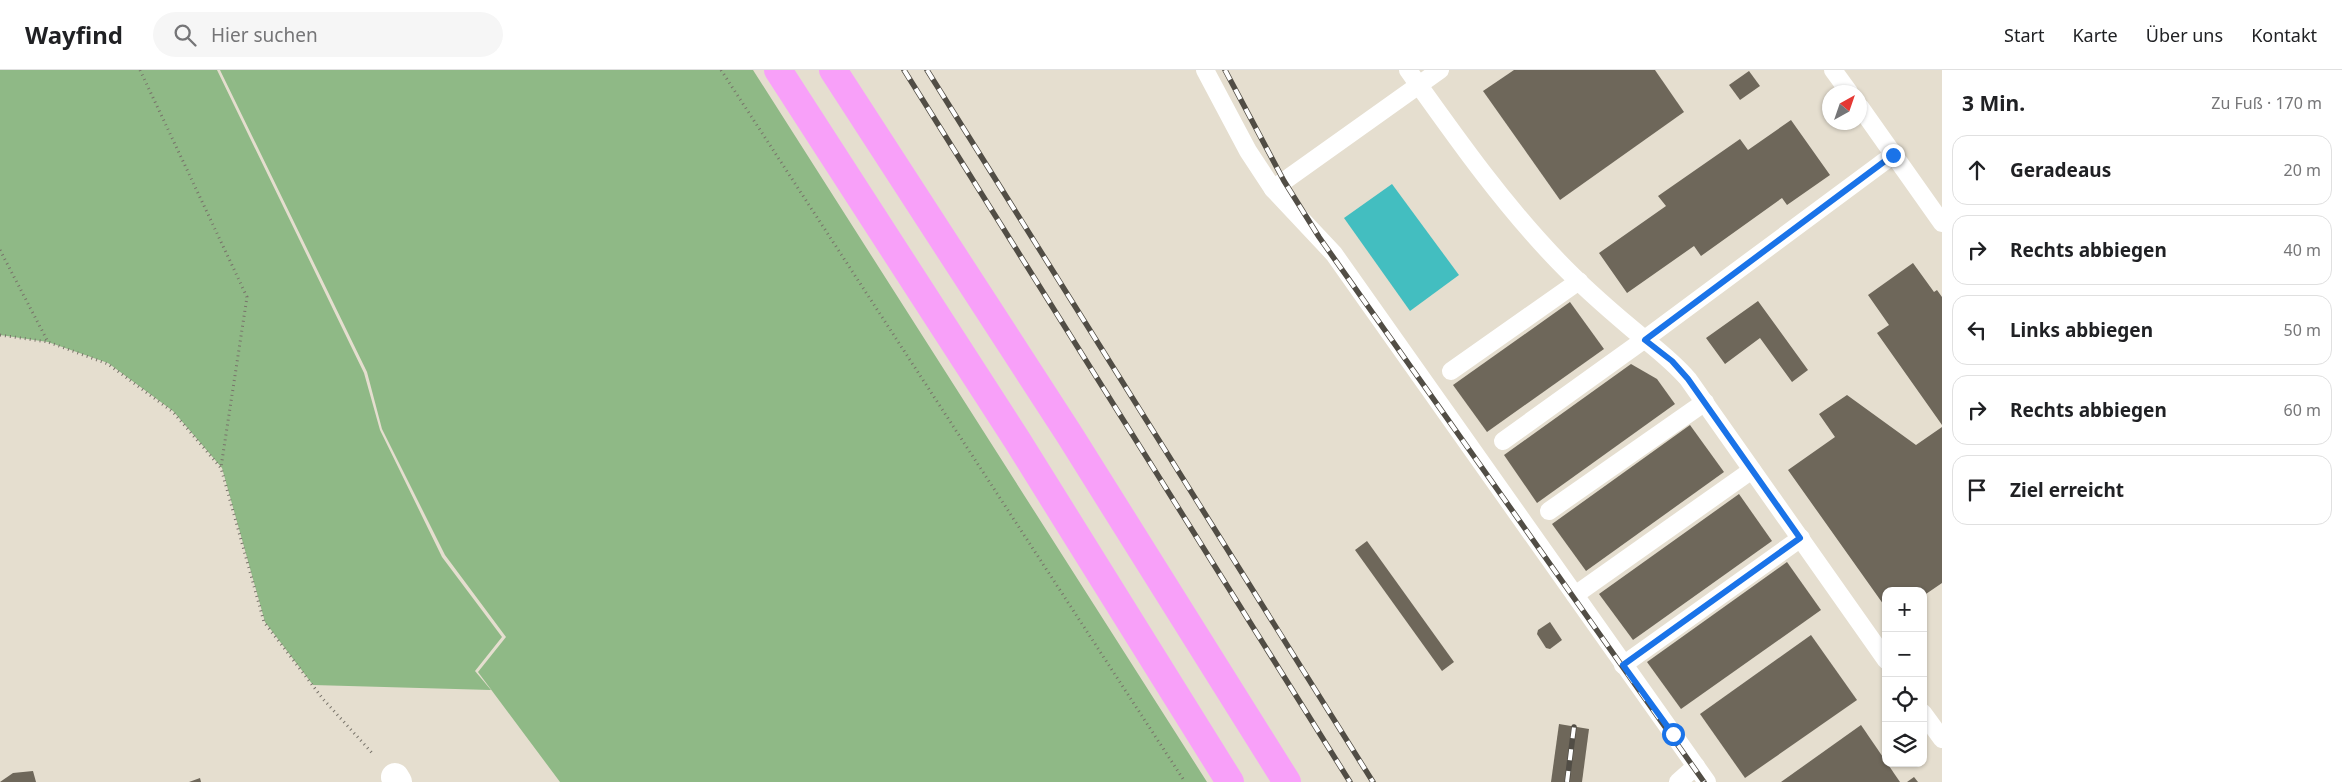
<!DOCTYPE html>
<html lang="de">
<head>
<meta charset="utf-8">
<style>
  body { margin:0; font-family:"Noto Sans",sans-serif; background:#f6f6f6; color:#202124 }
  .controls { position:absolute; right:15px; bottom:15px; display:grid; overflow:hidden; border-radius:10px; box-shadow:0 1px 4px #0004 }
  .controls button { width:45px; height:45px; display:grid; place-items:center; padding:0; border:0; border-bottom:1px solid #e0e0e0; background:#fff; color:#202124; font:25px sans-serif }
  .compass { position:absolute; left:1822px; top:15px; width:45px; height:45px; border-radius:50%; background:#fff; box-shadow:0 1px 4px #0004; rotate:40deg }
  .stop { position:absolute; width:15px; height:15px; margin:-11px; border:4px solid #1a73e8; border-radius:50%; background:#fff }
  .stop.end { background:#1a73e8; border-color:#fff; box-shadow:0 1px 5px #0008 }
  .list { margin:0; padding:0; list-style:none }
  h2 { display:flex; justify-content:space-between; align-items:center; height:65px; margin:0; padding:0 20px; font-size:21px }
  h2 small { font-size:16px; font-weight:400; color:#757577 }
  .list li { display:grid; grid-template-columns:32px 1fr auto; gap:15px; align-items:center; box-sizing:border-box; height:70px; margin:0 10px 10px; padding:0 10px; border:1px solid #e0e0e0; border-radius:15px }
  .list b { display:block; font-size:19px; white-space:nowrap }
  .list em { font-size:16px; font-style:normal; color:#757577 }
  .icon { flex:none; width:28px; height:28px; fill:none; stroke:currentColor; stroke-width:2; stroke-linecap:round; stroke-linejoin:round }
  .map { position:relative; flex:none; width:1942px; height:712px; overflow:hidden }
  header { display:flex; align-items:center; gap:30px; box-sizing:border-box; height:70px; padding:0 25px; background:#fff; border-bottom:1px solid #e0e0e0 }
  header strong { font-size:24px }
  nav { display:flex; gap:28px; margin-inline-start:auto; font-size:18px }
  .search { width:350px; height:45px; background:#f6f6f6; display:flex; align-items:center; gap:12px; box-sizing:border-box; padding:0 18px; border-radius:28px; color:#757577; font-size:19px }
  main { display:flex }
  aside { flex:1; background:#fff }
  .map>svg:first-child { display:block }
  .green { fill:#8fb986 }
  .water { fill:#43bec0 }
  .building { fill:#6e675a }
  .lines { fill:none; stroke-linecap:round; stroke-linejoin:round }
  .path { stroke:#78736a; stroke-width:3; stroke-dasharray:1 4; stroke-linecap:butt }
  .lane { stroke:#fff; stroke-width:18 }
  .street { stroke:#fff; stroke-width:28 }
  .highway { stroke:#f8a0f9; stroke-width:28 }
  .rail-casing { stroke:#514d45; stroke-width:5.5 }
  .rail { stroke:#fff; stroke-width:4; stroke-dasharray:11; stroke-linecap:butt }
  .route { stroke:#1a73e8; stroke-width:6 }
</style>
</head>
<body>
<header>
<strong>Wayfind</strong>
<div class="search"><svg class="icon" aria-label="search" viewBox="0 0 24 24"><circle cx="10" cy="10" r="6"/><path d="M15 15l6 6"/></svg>Hier suchen</div>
<nav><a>Start</a><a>Karte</a><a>Über uns</a><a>Kontakt</a></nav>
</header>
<main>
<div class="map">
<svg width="1942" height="712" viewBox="0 0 1942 712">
  <rect width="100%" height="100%" fill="#e5decf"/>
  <g class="green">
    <polygon points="0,0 217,0 364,303 380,360 442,487 502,567 475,601 491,620 313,615 265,552 222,398 173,341 108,293 48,272 0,265"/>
    <polygon points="220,0 753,0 1207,712 560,712 478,602 506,567 445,485 382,359 367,302"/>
  </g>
  <polygon class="water" points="1392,114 1459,205 1410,241 1344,148"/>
  <g class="building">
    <polygon points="1514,0 1655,0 1684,42 1560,130 1483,21"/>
    <polygon points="1749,1 1760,16 1740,30 1729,15"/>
    <polygon points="1791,50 1830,105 1787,135 1782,128 1701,186 1694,176 1627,223 1599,183 1666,136 1658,126 1740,69 1748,80"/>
    <polygon points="1913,193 1934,222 1937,220 1942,227 1942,355 1877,263 1889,255 1868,225"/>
    <polygon points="1758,231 1808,300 1792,312 1760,268 1725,294 1706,268"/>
    <polygon points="1570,232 1604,279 1487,362 1453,315"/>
    <polygon points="1631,294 1657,309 1675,334 1537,433 1504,385"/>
    <polygon points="1847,325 1916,375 1942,357 1942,513 1923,526 1923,521 1886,521 1886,538 1788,400 1835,367 1819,344"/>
    <polygon points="1690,355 1724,402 1586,501 1552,454"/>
    <polygon points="1739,424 1772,471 1633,570 1599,524"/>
    <polygon points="1367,471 1454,592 1442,601 1355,480"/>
    <polygon points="1787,492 1821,540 1681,639 1647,592"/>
    <polygon points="1550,552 1562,570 1550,579 1546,578 1537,564 1538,560"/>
    <polygon points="1811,565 1857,630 1745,708 1700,644"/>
    <polygon points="1559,654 1589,659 1582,712 1551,712"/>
    <polygon points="1861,655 1900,712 1781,712"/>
    <polygon points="33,701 36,712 0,712 13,703"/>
    <polygon points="1914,707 1918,712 1907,712"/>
    <polygon points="200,708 201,712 189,712"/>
  </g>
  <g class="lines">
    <g class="path">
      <polyline points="140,0 247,227 221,397"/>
      <polyline points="721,0 1185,712"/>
      <polyline points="0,180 48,272 108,294 173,342 221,398 264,552 323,629 374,685"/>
      <polyline points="0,265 48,272"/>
    </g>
    <g class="lane">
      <polyline points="1205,0 1248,81 1273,119"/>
      <path d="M1408 0C1455 66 1502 133 1558 191 1581 215 1606 237 1631 258 1651 275 1671 289 1688 309L1886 590"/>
      <polyline points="1440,0 1273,119 1334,184 1707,712"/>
      <polyline points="1833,0 1849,22"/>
      <polyline points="1860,37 1942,153"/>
      <polyline points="1451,301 1579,211"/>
      <polyline points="1503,371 1645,269 1893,85"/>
      <polyline points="1549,441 1705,332"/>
      <polyline points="1575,525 1752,400"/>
      <polyline points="1623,595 1801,468"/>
      <polyline points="1923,643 1942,669"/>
      <polyline points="1678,712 1696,696"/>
    </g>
    <polyline class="street" points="395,707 398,712"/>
    <g class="highway">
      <polyline points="778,0 1017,370 1230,712"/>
      <polyline points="833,0 1069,364 1287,712"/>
    </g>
    <g class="rail-casing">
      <g id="rail">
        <polyline points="904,0 1350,712"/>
        <polyline points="927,0 1373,712"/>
        <polyline points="1225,0 1284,111 1319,167 1704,712"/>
        <polyline points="1567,712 1574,657"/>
      </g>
    </g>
    <use href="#rail" class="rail"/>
  </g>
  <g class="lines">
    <polyline class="route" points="1673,664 1623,595 1800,468 1688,309 1672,291 1645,270 1893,85"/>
  </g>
</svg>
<div class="controls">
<button>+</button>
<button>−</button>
<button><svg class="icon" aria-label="locate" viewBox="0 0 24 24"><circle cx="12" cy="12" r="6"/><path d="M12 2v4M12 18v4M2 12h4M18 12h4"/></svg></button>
<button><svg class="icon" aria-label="layers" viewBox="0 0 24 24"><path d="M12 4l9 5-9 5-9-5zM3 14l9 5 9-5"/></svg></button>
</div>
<svg class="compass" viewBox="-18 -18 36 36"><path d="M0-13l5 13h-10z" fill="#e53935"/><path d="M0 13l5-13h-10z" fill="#757577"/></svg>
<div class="stop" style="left:1673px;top:664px"></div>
<div class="stop end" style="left:1893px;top:85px"></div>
</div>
<aside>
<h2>3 Min.<small>Zu Fuß · 170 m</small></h2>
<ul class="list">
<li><svg class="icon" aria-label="ahead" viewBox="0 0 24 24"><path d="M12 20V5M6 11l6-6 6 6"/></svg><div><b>Geradeaus</b></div><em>20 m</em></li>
<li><svg class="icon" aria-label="right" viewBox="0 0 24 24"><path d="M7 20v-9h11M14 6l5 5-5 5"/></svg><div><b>Rechts abbiegen</b></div><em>40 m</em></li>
<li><svg class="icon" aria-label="left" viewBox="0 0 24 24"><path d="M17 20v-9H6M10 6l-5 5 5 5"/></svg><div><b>Links abbiegen</b></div><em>50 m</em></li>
<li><svg class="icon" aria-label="right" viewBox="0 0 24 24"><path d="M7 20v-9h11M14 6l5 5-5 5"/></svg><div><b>Rechts abbiegen</b></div><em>60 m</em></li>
<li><svg class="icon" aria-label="arrive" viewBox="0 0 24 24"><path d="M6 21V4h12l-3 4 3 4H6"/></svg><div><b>Ziel erreicht</b></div></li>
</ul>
</aside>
</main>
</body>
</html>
